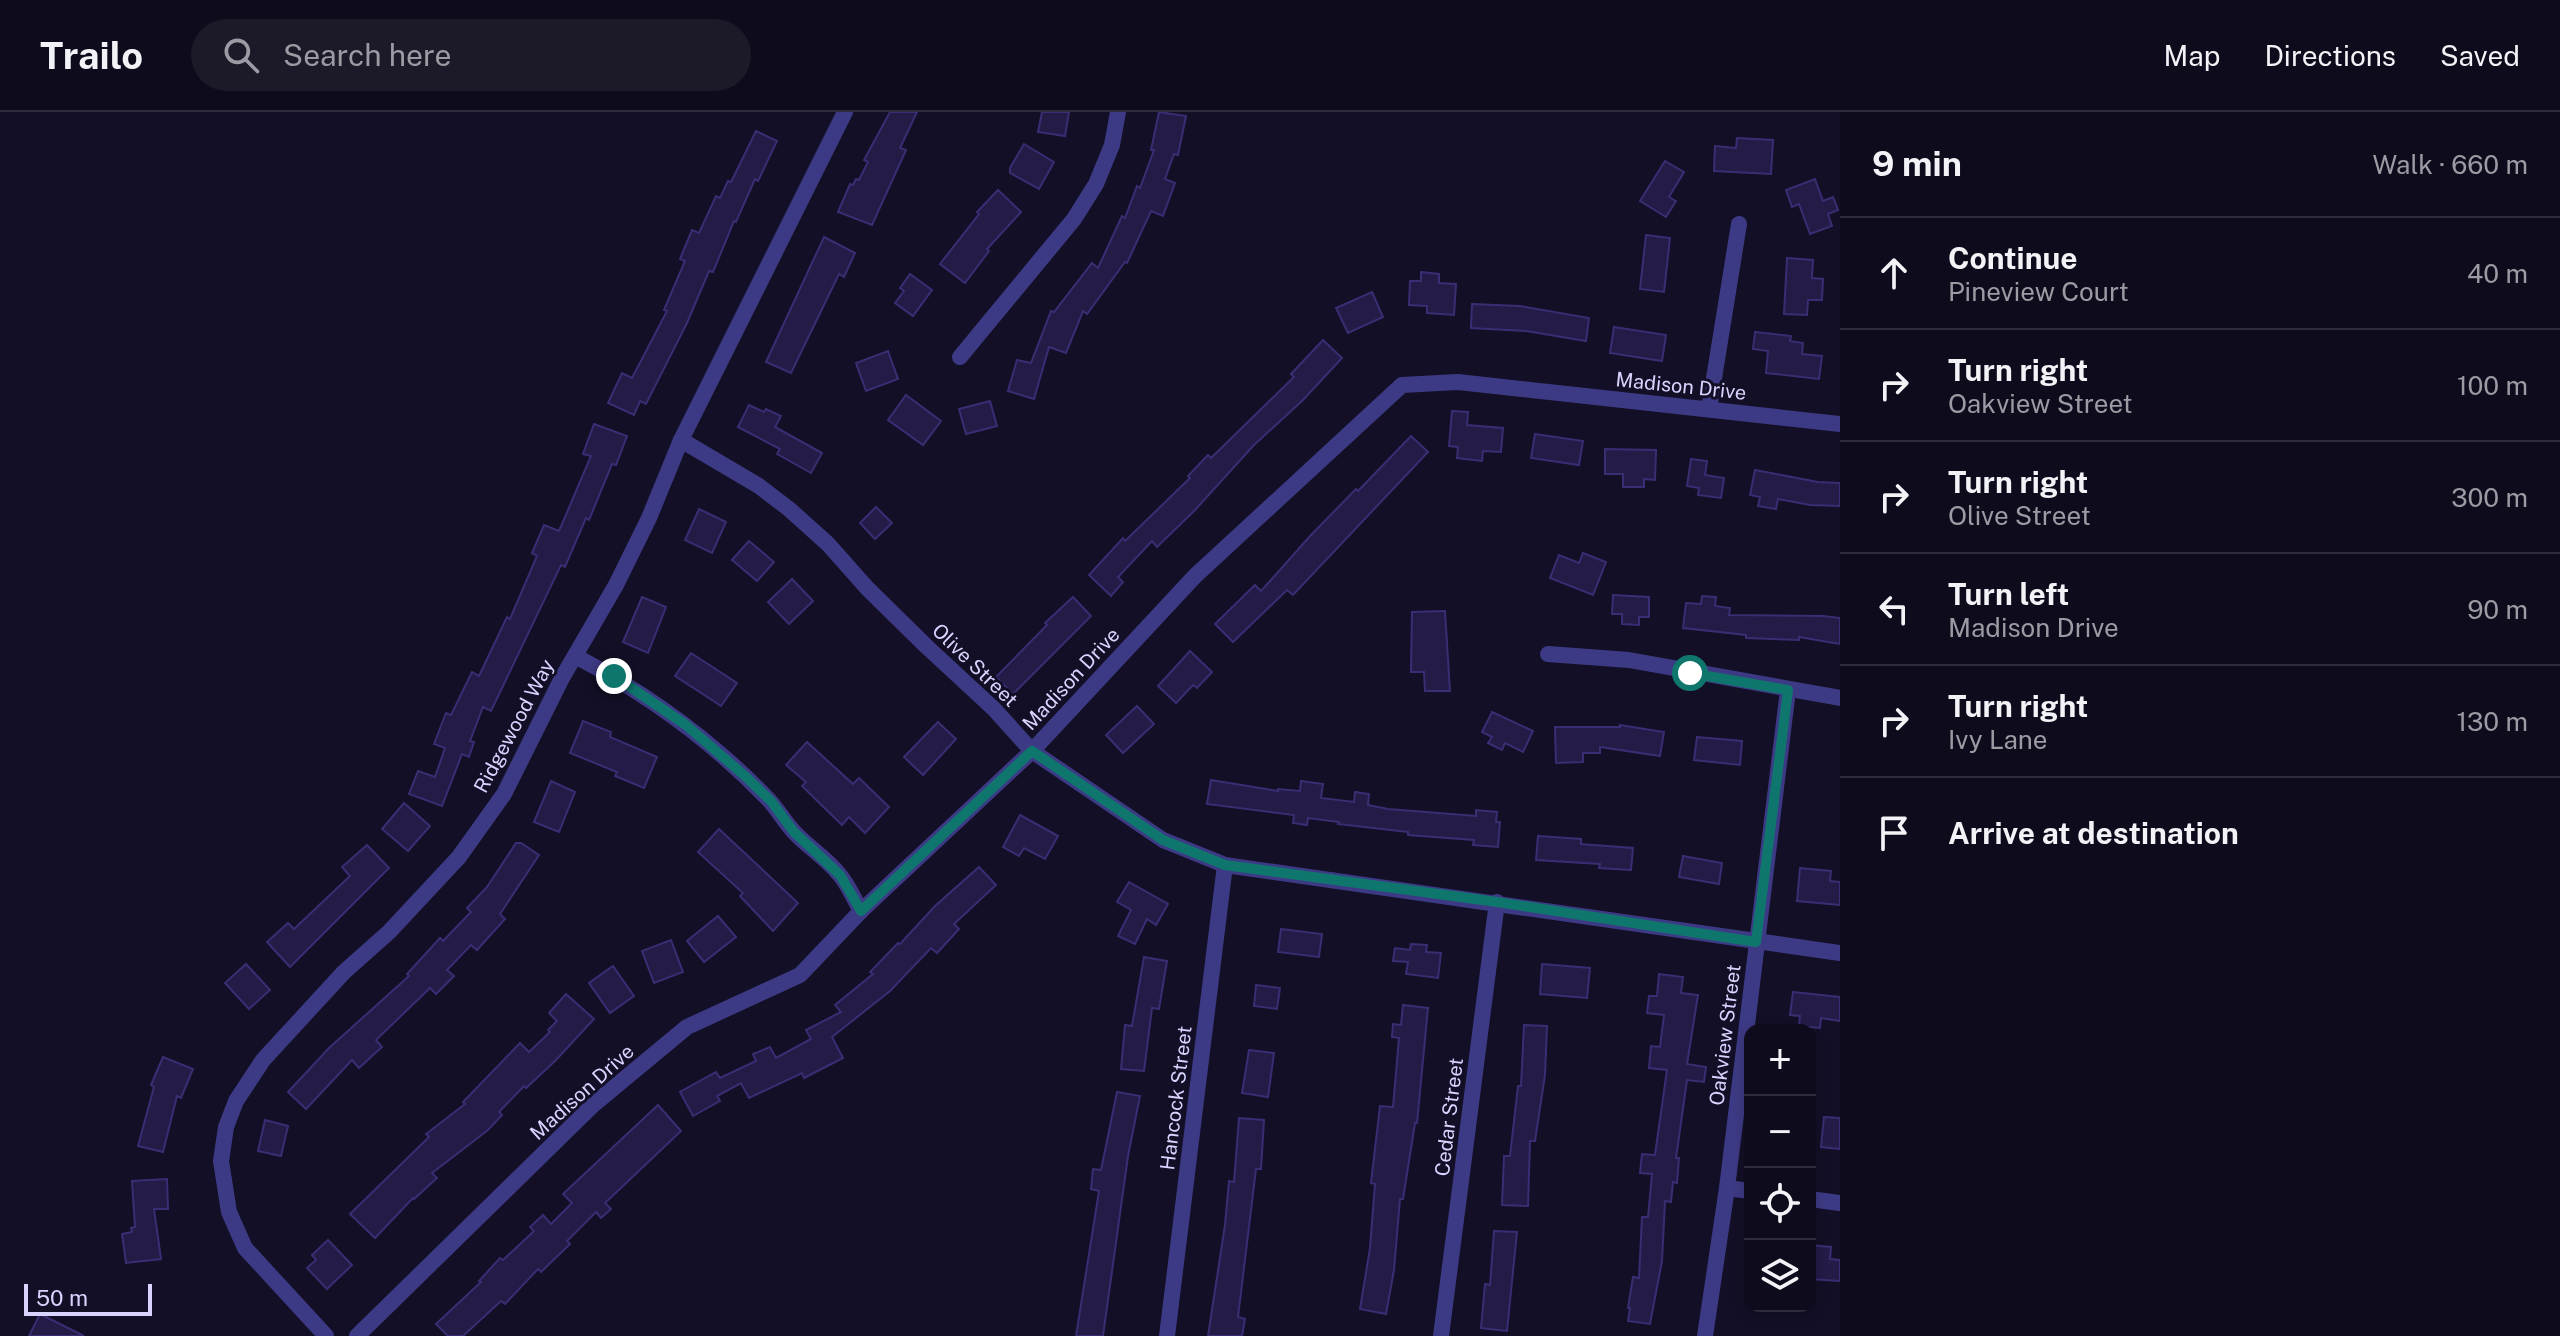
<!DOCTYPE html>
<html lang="en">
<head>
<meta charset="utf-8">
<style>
  body { margin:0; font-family:"Public Sans",sans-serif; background:#1c1929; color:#f1f3f6 }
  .controls { position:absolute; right:24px; bottom:24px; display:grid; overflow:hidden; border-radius:16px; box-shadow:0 4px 12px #0003 }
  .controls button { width:72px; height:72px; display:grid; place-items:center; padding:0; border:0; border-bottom:2px solid #2e2b3b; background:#0e0b1c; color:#f1f3f6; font:40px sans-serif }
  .scale { position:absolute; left:24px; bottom:20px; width:128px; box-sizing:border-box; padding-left:8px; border:4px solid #d9d4ff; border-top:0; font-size:22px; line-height:28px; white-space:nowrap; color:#d9d4ff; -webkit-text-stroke:6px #130f26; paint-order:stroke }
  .stop { position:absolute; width:24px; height:24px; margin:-18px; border:6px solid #0f766e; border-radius:50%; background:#fff }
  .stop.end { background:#0f766e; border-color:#fff; box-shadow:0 2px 8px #0008 }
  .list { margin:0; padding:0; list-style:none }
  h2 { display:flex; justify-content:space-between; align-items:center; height:104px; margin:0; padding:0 32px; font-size:34px }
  h2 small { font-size:26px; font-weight:400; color:#9b9ba3 }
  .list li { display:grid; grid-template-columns:52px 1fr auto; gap:24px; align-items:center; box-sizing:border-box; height:112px; padding:0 32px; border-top:2px solid #2e2b3b }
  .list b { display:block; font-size:30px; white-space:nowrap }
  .list p { margin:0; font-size:26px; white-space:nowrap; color:#9b9ba3 }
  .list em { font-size:26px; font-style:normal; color:#9b9ba3 }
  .icon { flex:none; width:44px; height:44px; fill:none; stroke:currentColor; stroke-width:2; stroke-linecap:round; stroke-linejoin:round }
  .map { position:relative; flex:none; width:1840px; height:1224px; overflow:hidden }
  header { display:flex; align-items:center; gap:48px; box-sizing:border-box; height:112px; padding:0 40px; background:#0e0b1c; border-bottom:2px solid #2e2b3b }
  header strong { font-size:38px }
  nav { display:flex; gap:44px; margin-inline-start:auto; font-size:28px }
  .search { width:560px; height:72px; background:#1c1929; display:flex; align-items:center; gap:20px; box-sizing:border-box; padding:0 28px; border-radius:44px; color:#9b9ba3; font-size:30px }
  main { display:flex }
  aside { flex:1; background:#0e0b1c }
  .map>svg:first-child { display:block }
  .building { fill:#241b47; stroke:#3b2d73; stroke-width:2 }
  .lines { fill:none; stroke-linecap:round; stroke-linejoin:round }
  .street { stroke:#3d3a85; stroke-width:16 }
  .route { stroke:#0f766e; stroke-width:10 }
  .labels { text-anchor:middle; stroke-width:6; stroke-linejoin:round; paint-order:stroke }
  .street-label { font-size:20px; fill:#d9d4ff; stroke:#130f26 }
</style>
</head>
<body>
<header>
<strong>Trailo</strong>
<div class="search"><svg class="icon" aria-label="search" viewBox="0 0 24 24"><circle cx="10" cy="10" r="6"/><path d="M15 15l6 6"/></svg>Search here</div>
<nav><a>Map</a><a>Directions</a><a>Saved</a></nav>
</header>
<main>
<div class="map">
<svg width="1840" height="1224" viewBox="0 0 1840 1224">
  <rect width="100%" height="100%" fill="#130f26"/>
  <g class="building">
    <polygon points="890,0 917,0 900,36 906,38 872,113 838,100 850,72 853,73 856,67 859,68 868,50 864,48"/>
    <polygon points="1042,0 1069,0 1065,24 1038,20"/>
    <polygon points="1159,0 1186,4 1178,43 1174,42 1165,67 1175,71 1163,104 1151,99 1127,151 1125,150 1087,202 1083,199 1066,241 1049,235 1034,287 1008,279 1017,248 1031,251 1051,199 1054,200 1092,151 1098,156 1122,104 1125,106 1137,74 1140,76 1154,38 1151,38"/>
    <polygon points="756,19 777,29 758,69 755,67 736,110 734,109 713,160 709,159 687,211 646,292 640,289 634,303 608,291 622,261 632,266 667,199 664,198 685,149 680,147 692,118 699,121 716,84 720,86 728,69 731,70"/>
    <polygon points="1737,26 1773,28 1771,62 1714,59 1715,34 1736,36"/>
    <polygon points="1024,32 1054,50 1039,77 1010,61 1010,56"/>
    <polygon points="1665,49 1684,60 1669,85 1676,89 1666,105 1640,89"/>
    <polygon points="1815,67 1823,89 1833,85 1838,98 1828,102 1832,114 1810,122 1799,92 1792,95 1786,78"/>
    <polygon points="998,78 1021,100 987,137 989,139 965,171 940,152 979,102 977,100"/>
    <polygon points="1646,123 1670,126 1664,180 1640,177"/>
    <polygon points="824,125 855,141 844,165 839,162 791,261 766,250"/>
    <polygon points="1787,146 1813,148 1812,166 1823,167 1822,188 1808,188 1807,203 1784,202"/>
    <polygon points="1421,160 1439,162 1439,171 1456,172 1454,203 1427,201 1427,194 1409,193 1410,169 1421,169"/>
    <polygon points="910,162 932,178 913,204 895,191 904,179 900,176"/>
    <polygon points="1372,180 1383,205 1348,221 1336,196"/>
    <polygon points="1472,192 1520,194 1589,206 1586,229 1526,219 1471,216"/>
    <polygon points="1614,215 1666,223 1662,249 1610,241"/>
    <polygon points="1755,220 1791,224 1790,229 1803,231 1802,242 1822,244 1819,267 1766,261 1768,239 1753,237"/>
    <polygon points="1323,228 1342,246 1302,289 1254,333 1195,398 1157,435 1152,429 1118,465 1123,470 1111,484 1089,463 1123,426 1125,429 1190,366 1188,364 1208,343 1211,346 1294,265 1291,262"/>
    <polygon points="888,239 898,267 866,279 856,251"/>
    <polygon points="906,283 941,309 923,333 888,308"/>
    <polygon points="990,289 997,314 966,322 959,297"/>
    <polygon points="749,293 764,300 766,297 781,304 775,315 822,341 811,361 777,342 780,337 738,315"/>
    <polygon points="1452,299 1468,300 1467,313 1503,316 1501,340 1483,339 1482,349 1457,346 1458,335 1449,334"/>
    <polygon points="594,312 627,324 616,353 612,352 589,408 586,406 565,455 561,453 491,599 483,595 470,629 474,630 469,645 462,642 442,694 409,682 418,659 435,665 445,636 434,632 446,601 451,603 472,560 479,564 507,505 510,507 537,444 532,441 544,413 559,419 591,344 583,342"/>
    <polygon points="1535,322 1583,329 1579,353 1531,346"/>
    <polygon points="1411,324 1428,340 1293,483 1287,478 1233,530 1215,512 1255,473 1261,479 1311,423 1356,377 1358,379"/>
    <polygon points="1605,337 1656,338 1655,368 1644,367 1644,375 1623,375 1623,362 1605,362"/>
    <polygon points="1691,347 1707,349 1705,363 1724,366 1721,386 1698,383 1699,376 1687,374"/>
    <polygon points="1755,358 1818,370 1840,371 1840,394 1810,393 1778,387 1776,397 1758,394 1760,385 1750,383"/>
    <polygon points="876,395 892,411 875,427 860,411"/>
    <polygon points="699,397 726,410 712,441 685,428"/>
    <polygon points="749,429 774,450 757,469 732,448"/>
    <polygon points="1583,441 1606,450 1593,483 1550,466 1559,443 1579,451"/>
    <polygon points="792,467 813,489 789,512 768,490"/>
    <polygon points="1613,483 1649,485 1649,505 1639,505 1639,513 1622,512 1622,502 1612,502"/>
    <polygon points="1702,484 1716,485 1715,494 1730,496 1729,503 1823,504 1840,506 1840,532 1799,525 1799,528 1746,526 1746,523 1683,516 1686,491 1701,492"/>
    <polygon points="642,485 666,495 648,541 623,530"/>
    <polygon points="1073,485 1091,504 1013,582 996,565 1047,513 1045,511"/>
    <polygon points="1445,499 1450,579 1425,579 1424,560 1411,560 1412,500"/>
    <polygon points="1190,539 1212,560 1197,576 1193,573 1176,591 1158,574"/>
    <polygon points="691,541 737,571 721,594 675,564"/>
    <polygon points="1137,594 1154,612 1123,641 1106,623"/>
    <polygon points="1492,600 1533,619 1523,640 1505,631 1502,638 1488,631 1492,625 1482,620"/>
    <polygon points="583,609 611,620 610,625 657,645 644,676 615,664 617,660 570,641"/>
    <polygon points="938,610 956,627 923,663 904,645"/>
    <polygon points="1620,613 1664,620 1660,644 1600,635 1600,641 1583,641 1583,650 1556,651 1555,615 1620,615"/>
    <polygon points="1697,625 1742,629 1740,653 1694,648"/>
    <polygon points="807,630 853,672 859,666 889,695 865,721 849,705 842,713 802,674 806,670 786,653"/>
    <polygon points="1211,668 1278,679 1278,677 1300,679 1301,669 1323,672 1321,686 1354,690 1355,680 1369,682 1368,693 1388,697 1476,704 1476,698 1497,700 1496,710 1500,710 1498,735 1473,733 1474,728 1408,723 1408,720 1338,712 1339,710 1308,706 1307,713 1293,711 1294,703 1207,692"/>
    <polygon points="551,669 575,680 559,720 534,710"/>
    <polygon points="404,691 430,714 408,739 382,717"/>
    <polygon points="1020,703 1058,724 1045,747 1024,736 1019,744 1003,735"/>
    <polygon points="719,717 798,791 773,819 740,784 743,781 698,740"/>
    <polygon points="1538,724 1581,727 1581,732 1633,736 1631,758 1599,756 1600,752 1536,748"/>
    <polygon points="516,731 521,731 539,743 500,802 505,807 477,838 471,833 447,858 454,864 436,882 430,876 376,928 382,935 359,956 352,948 306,997 288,980 329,936 409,864 407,862 440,826 443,829 471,800 467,796 487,775"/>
    <polygon points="367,733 389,756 290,855 267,830 288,811 294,817 350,764 342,755"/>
    <polygon points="1683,744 1722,751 1719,772 1679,765"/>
    <polygon points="979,755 996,773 954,812 959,817 937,841 931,836 890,879 832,925 843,946 804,966 802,961 749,986 741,971 717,984 720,989 693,1004 680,980 716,960 720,966 756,949 753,942 770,935 776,946 811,927 806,918 841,900 835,893 873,862 870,860 898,831 900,832 935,794"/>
    <polygon points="1800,756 1831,759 1830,769 1840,770 1840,793 1797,789"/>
    <polygon points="1129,770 1168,792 1156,813 1147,807 1135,832 1118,824 1131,798 1117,790"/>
    <polygon points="718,804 736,825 704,850 687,829"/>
    <polygon points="1281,817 1322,822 1319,845 1278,840"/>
    <polygon points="671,828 683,860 654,871 642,839"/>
    <polygon points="1411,832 1427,833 1426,840 1441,841 1438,866 1406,862 1408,850 1393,849 1395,836 1410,838"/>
    <polygon points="1144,845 1167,849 1159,897 1152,896 1144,959 1121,957 1125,913 1132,914"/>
    <polygon points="246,852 270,878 249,897 225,871"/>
    <polygon points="1542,852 1590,856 1587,886 1540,882"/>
    <polygon points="613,854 634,884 610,901 589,871"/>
    <polygon points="1659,862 1683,865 1681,881 1698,883 1687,952 1706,955 1704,970 1687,968 1676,1046 1679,1046 1677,1071 1673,1070 1671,1090 1665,1089 1662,1149 1650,1212 1628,1209 1630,1196 1628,1196 1633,1165 1639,1166 1642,1105 1648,1105 1652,1062 1640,1061 1642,1042 1655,1043 1667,958 1649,956 1651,934 1660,935 1664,903 1647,901 1649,884 1657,884"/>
    <polygon points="1256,873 1280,876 1277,897 1254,894"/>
    <polygon points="1793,880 1840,885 1840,909 1821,906 1820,916 1799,914 1800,904 1790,903"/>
    <polygon points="566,882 594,907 555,949 526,976 524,974 499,1000 502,1003 488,1018 432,1061 437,1066 414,1087 413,1086 375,1126 350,1102 429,1025 426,1022 465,992 463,990 520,931 529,940 550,920 548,918 557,909 549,901"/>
    <polygon points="1403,893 1428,896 1417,1011 1415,1011 1403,1087 1400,1087 1394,1158 1386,1202 1360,1197 1370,1136 1375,1072 1371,1071 1380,994 1393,995 1399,926 1392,925 1393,912 1401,913"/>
    <polygon points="1524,913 1547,914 1545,963 1535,1029 1530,1029 1528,1094 1502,1093 1504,1044 1510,1044 1518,974 1521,974"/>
    <polygon points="1249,938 1274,941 1268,985 1242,981"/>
    <polygon points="163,945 193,957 181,986 177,984 163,1040 138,1034 154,975 151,973"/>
    <polygon points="1117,980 1140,984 1128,1044 1103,1224 1076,1224 1099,1079 1091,1077 1093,1057 1101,1058"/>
    <polygon points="658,993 681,1019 605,1091 611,1097 601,1106 596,1100 567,1129 570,1132 541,1160 538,1157 505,1192 501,1189 463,1224 448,1224 436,1212 481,1170 479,1169 500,1146 503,1148 534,1119 530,1115 543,1103 551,1112 572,1091 563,1082"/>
    <polygon points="1824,1005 1840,1006 1840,1037 1821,1035"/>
    <polygon points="1239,1006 1264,1008 1261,1057 1256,1057 1238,1205 1245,1207 1242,1224 1208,1224 1225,1113 1229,1069 1234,1070"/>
    <polygon points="265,1008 288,1014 281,1044 258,1039"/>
    <polygon points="167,1067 168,1097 154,1097 161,1147 126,1151 122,1122 132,1120 131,1116 135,1115 132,1069"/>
    <polygon points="1494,1119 1517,1120 1507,1219 1481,1216 1485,1172 1490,1173"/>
    <polygon points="328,1128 352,1153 327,1177 307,1156 316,1148 312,1143"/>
    <polygon points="1810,1133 1831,1135 1830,1147 1840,1148 1840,1169 1810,1167"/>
    <polygon points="40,1202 84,1224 29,1224"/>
  </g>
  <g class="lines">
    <g class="street">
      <polyline points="960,245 1074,107 1096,72 1112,33 1118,0"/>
      <polyline points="1709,297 1739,112"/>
      <polyline points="681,328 759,374 789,397 828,432 867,476 926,534 994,597 1032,639 1163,728 1225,753 1840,841"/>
      <polyline points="1548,542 1629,548 1840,586"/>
      <path d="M575 544C646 581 711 628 767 686 777 696 784 709 794 720 808 735 826 746 839 762 848 772 854 787 861 799"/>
      <polyline points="1727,1076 1750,1079"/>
      <polyline points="1810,1087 1840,1091"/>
      <polyline points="326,1224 245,1136 229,1100 221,1049 226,1015 236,989 263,948 344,860 389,820 459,745 504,682 562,566 616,473 649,406 681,328 845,0"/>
      <polyline points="357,1224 593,993 687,915 800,863 861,799 1032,639 1195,464 1402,273 1458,270 1840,312"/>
      <polyline points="1167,1224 1225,753"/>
      <polyline points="1441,1224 1497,790"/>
      <polyline points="1705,1224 1727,1076 1788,578"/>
    </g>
  </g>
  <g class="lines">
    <polyline class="route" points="614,564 686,613 745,664 771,689 794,720 840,763 861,799 1032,639 1163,728 1225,753 1497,790 1756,830 1788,578 1690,561"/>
  </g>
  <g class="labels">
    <g class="street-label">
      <text transform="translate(1681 274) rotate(6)" y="7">Madison Drive</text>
      <text transform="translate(975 553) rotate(44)" y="7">Olive Street</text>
      <text transform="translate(1071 567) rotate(-47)" y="7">Madison Drive</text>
      <text transform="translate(514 614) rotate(-62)" y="7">Ridgewood Way</text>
      <text transform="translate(1725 923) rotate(-83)" y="7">Oakview Street</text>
      <text transform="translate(582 980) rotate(-42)" y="7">Madison Drive</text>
      <text transform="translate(1176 986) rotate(-83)" y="7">Hancock Street</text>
      <text transform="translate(1449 1005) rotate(-83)" y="7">Cedar Street</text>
    </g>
  </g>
</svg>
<div class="controls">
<button>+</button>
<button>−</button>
<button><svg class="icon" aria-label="locate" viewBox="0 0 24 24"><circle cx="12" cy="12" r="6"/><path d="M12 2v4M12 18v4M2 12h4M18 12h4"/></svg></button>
<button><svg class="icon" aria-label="layers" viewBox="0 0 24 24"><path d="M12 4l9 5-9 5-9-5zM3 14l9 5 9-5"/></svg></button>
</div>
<div class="scale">50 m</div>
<div class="stop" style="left:1690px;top:561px"></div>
<div class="stop end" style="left:614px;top:564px"></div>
</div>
<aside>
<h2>9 min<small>Walk · 660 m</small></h2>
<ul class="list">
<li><svg class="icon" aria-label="ahead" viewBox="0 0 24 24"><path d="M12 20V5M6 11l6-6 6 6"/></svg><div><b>Continue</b><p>Pineview Court</p></div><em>40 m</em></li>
<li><svg class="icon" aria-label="right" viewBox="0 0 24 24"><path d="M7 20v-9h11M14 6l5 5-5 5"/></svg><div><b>Turn right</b><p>Oakview Street</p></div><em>100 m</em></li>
<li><svg class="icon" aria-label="right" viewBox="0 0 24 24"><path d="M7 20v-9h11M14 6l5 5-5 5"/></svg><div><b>Turn right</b><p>Olive Street</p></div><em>300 m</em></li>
<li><svg class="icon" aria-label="left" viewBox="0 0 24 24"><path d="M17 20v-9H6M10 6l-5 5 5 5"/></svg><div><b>Turn left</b><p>Madison Drive</p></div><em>90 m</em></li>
<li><svg class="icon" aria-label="right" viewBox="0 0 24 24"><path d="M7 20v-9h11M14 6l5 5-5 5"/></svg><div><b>Turn right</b><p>Ivy Lane</p></div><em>130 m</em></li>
<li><svg class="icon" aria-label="arrive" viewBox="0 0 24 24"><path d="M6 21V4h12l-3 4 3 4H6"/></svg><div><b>Arrive at destination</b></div></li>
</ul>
</aside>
</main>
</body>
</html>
